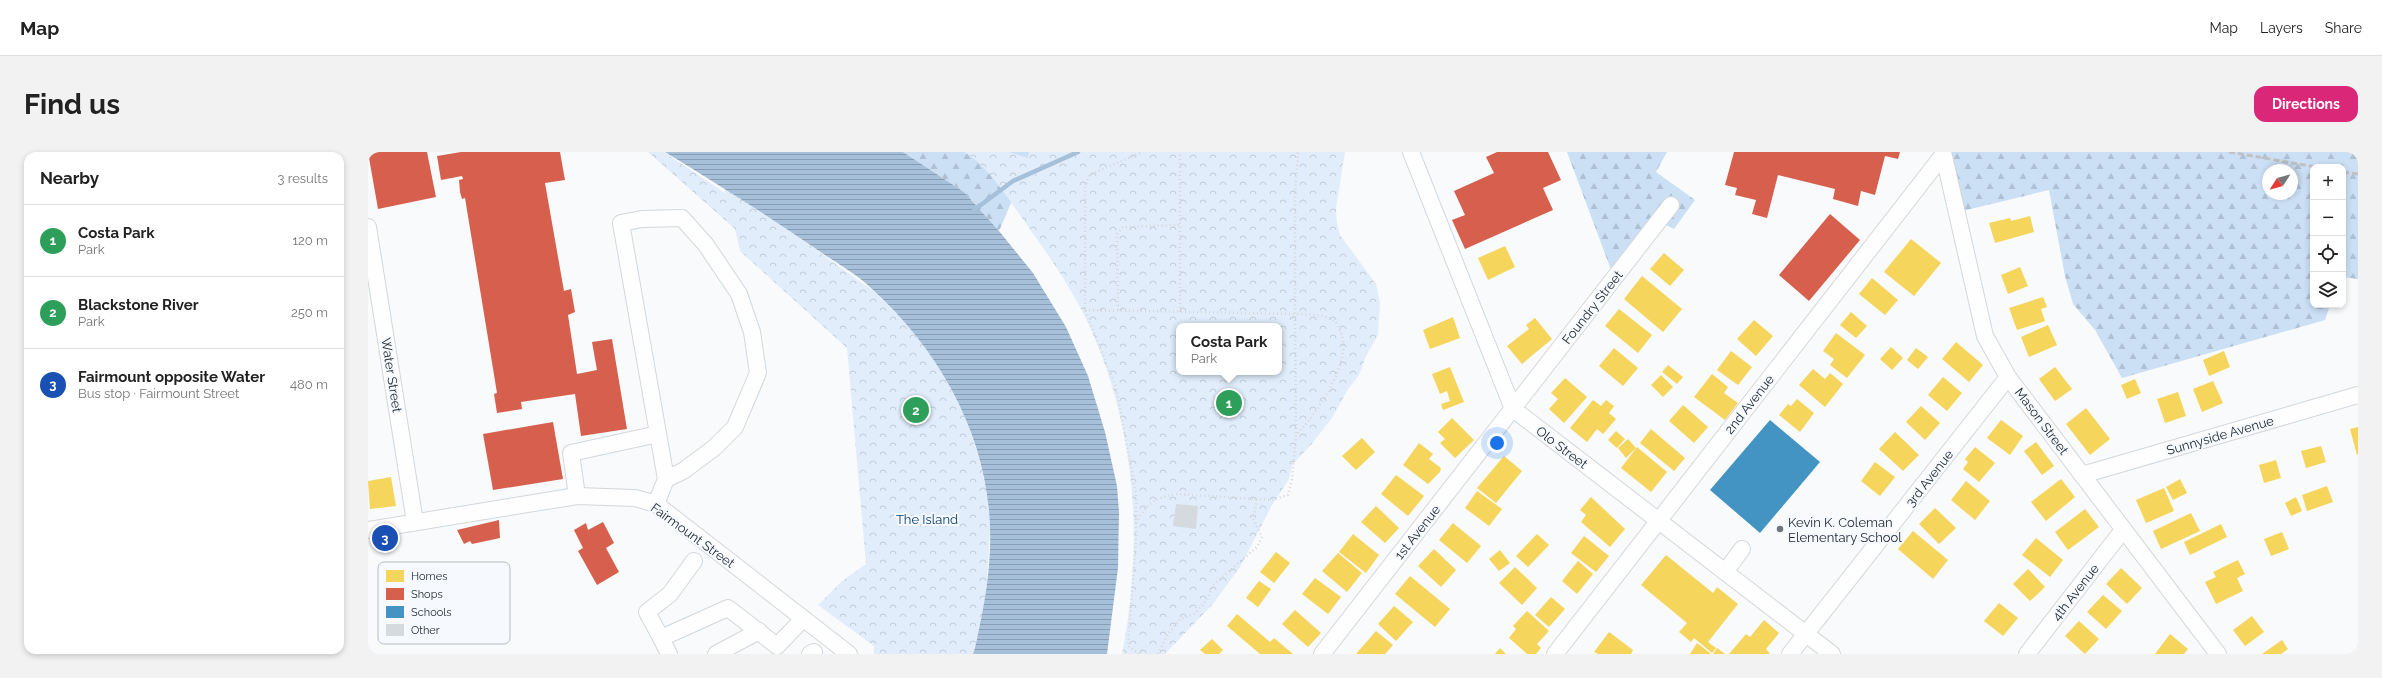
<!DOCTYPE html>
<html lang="en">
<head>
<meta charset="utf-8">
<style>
  body { margin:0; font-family:Raleway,sans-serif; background:#f2f2f2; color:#222 }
  .controls { position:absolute; right:12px; top:12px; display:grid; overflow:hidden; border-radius:8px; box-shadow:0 2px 6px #0003 }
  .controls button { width:36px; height:36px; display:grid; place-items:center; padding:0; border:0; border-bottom:1px solid #e0e0e0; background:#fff; color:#222; font:20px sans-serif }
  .compass { position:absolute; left:1894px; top:12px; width:36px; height:36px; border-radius:50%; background:#fff; box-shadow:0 2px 6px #0003; rotate:234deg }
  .you { position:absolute; left:1129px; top:291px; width:14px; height:14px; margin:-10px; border:3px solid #fff; border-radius:50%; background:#1a73e8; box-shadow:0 0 0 6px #1a73e833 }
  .badge { display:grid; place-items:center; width:26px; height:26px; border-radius:50%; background:#db2777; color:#fff; font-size:13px; font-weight:700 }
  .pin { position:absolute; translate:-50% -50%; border:2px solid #fff; box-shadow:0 1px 4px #0006 }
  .popup { position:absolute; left:808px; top:171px; width:106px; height:52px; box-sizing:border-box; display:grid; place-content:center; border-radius:8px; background:#fff; filter:drop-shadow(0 1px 3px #0005); font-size:13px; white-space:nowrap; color:#767676 }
  .popup b { font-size:15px; color:#222 }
  .popup::after { content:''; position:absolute; left:50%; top:100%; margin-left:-8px; border:8px solid transparent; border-top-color:#fff }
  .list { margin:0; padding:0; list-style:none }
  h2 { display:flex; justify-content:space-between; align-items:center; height:52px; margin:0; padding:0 16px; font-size:17px }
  h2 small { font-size:13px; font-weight:400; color:#767676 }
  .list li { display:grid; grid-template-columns:26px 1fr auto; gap:12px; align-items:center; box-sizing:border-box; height:72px; padding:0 16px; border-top:1px solid #e0e0e0 }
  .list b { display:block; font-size:15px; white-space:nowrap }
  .list p { margin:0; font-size:13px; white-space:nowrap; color:#767676 }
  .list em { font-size:13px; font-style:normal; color:#767676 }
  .icon { flex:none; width:22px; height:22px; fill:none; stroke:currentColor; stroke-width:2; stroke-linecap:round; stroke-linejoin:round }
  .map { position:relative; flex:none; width:1990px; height:502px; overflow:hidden; border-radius:12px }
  header { display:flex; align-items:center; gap:24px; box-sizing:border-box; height:56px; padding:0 20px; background:#fff; border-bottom:1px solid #e0e0e0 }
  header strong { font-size:19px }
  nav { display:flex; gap:22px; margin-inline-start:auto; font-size:14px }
  .intro { display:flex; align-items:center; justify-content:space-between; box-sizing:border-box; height:96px; padding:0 24px }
  h1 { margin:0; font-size:28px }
  .button { padding:10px 18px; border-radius:12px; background:#db2777; color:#fff; font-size:14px; font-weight:700 }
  main { display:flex; gap:24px; padding:0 24px }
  aside { flex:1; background:#fff; border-radius:12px; box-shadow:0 2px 6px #0003 }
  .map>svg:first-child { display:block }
  .forest { fill:url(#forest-firs); fill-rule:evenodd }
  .park { fill:url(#park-crowns); fill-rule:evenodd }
  .water { fill:url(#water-rules) }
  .homes { fill:#f6d55c }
  .shops { fill:#d6604d }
  .schools { fill:#4393c3 }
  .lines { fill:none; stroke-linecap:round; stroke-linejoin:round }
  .stream { stroke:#a7c0da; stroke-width:4.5 }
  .building { fill:#d5dade }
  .minor-casing { stroke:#d3d7db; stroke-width:18 }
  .path { stroke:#d6d7d9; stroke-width:2.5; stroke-dasharray:1 3; stroke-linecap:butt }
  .minor { stroke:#fefeff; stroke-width:16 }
  .rail { stroke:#c1c1c2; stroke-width:3; stroke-dasharray:6 3; stroke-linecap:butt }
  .poi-dot { fill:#70757a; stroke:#f6fafe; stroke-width:1.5 }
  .labels { text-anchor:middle; stroke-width:4; stroke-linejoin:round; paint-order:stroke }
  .street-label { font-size:13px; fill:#262d34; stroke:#f6fafe }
  .park-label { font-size:13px; fill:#0a3f6e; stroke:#f6fafe }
  .poi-label { font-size:13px; fill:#262d34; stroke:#f6fafe; text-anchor:start }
  .key { fill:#f6fafe; stroke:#b8bcc1; stroke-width:1 }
  .key-label { font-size:11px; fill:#262d34 }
</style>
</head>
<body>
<header>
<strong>Map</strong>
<nav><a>Map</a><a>Layers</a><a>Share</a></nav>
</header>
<div class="intro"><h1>Find us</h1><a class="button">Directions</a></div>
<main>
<aside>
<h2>Nearby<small>3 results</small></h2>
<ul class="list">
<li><span class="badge" style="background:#2e9e5b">1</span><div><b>Costa Park</b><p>Park</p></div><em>120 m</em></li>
<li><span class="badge" style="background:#2e9e5b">2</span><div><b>Blackstone River</b><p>Park</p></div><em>250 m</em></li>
<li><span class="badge" style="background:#1a4fb4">3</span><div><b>Fairmount opposite Water</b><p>Bus stop · Fairmount Street</p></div><em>480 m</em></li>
</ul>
</aside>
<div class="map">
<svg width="1990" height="502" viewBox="0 0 1990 502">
  <defs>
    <pattern id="forest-firs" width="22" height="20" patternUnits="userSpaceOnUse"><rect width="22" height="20" fill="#cbdff5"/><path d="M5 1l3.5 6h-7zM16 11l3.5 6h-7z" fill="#aec0d3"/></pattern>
    <pattern id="park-crowns" width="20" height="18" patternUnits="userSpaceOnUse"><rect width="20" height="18" fill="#e1edfb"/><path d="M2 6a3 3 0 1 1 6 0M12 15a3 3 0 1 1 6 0" fill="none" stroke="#c1ccd8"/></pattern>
    <pattern id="water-rules" width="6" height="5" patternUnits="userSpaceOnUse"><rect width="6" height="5" fill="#a7c0da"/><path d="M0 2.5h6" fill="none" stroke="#889cb2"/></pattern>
  </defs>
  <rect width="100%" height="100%" fill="#f8fafc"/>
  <g class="forest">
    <polygon points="535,0 792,0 643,51 631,79 596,40"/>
    <polygon points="1199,0 1299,0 1288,20 1327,48 1306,77 1290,69 1245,123"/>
    <path d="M1566 0H1990V127L1975 125V15H1945V153H1962L1957 168 1754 226 1727 178 1705 152 1697 124 1681 38 1582 62ZM1900 18H1924V42H1900Z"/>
  </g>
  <g class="park">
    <polygon points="280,0 296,0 357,41 357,36 383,51 508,141 547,179 582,233 599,269 613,313 623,362 618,445 605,502 506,502 506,494 450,453 474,429 498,412 479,196 372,99 367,77"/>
    <path d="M596 0H641L660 6 661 0H977L968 56 969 71 972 83 1008 132 1012 151 1010 183 998 204 991 223 980 237 964 266 942 294 924 313 921 327 903 355 872 415 845 452 797 502H754C775 397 769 287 727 187 711 147 684 108 659 73 644 52 618 11 596 0ZM811 174H911V220H811Z"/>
  </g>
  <path class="water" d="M297 0H535L596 40 631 79 665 121 698 175 720 224 737 280 749 334 751 360 750 416 739 502H605C608 494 609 485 611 477 617 449 621 424 622 396 626 296 577 203 504 137 489 122 468 111 451 99 401 64 349 32 297 0Z"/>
  <g class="homes">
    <polygon points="1662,64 1666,80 1627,91 1621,71 1642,66 1643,69"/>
    <polygon points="1543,87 1573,111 1546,144 1516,120"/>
    <polygon points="1137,94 1147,115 1120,128 1110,106"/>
    <polygon points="1296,101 1316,118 1302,134 1282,117"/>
    <polygon points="1652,115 1660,134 1640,142 1633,123"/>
    <polygon points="1274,124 1314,157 1295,180 1256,147"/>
    <polygon points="1504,126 1530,148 1517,163 1491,142"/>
    <polygon points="1675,145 1679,155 1673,157 1677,169 1649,178 1641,156"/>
    <polygon points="1251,157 1284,183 1270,201 1237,174"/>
    <polygon points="1483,160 1499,174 1488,186 1472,173"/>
    <polygon points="1085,165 1092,186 1062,197 1055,178"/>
    <polygon points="1167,166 1184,187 1154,212 1139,194 1161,177 1158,173"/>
    <polygon points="1386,168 1405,184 1388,204 1369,187"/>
    <polygon points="1680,173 1689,193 1661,205 1653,185"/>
    <polygon points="1468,181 1497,203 1479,226 1462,213 1466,207 1455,199"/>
    <polygon points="1588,190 1615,213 1601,230 1574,207"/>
    <polygon points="1523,195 1535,206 1524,218 1512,207"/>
    <polygon points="1246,196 1270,216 1255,234 1231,214"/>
    <polygon points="1548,196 1560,205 1550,217 1539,208"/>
    <polygon points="1363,199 1384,215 1370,233 1349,218"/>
    <polygon points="1856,199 1862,215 1841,224 1835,208"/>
    <polygon points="1300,213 1315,225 1309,232 1294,220"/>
    <polygon points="1082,215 1096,250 1075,258 1073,252 1082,249 1079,239 1072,242 1064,222"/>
    <polygon points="1687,215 1704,237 1687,249 1671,227"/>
    <polygon points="1445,217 1457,227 1462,221 1475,232 1457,255 1431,233"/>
    <polygon points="1344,222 1360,235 1356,241 1370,251 1357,268 1326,245"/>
    <polygon points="1293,223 1305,235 1295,245 1283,233"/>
    <polygon points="1575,225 1594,241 1579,259 1560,243"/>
    <polygon points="1197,226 1219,245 1196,271 1181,257 1190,247 1183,241"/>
    <polygon points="1767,227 1773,241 1759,247 1753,233"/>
    <polygon points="1845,229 1855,251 1834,260 1825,237"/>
    <polygon points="1810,240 1818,264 1797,271 1789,247"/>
    <polygon points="1429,247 1446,261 1432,280 1411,263 1420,252 1423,254"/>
    <polygon points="1225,248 1233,254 1238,248 1246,254 1241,261 1248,267 1235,282 1229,277 1219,290 1202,276"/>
    <polygon points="1315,253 1340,275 1326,291 1301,269"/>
    <polygon points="1553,254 1572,271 1557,288 1538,270"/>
    <polygon points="1718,256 1742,287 1722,303 1698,272"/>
    <polygon points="1084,266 1106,288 1087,306 1072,291 1077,287 1070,280"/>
    <polygon points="1633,268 1655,284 1642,303 1619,286"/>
    <polygon points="1990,275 1990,302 1989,303 1982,277"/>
    <polygon points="1283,277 1317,306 1306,319 1272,291"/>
    <polygon points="1248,279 1257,287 1249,296 1240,288"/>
    <polygon points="1527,280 1551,303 1535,319 1511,297"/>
    <polygon points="994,286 1007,300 988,318 974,304"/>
    <polygon points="1260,287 1268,296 1258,306 1250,296"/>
    <polygon points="1668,290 1686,314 1674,323 1656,299"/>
    <polygon points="1051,291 1065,302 1061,307 1073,316 1072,320 1060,332 1035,313"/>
    <polygon points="1953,294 1958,310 1938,316 1933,299"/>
    <polygon points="1269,295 1299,320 1283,340 1253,316"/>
    <polygon points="1607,295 1627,311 1611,330 1595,317 1600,310 1597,307"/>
    <polygon points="1136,304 1154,319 1128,351 1109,336"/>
    <polygon points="1908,308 1913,326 1896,331 1891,313"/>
    <polygon points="1507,310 1527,325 1512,344 1493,329"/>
    <polygon points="1028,323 1056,344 1040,364 1013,342"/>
    <polygon points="23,325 28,354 2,357 0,329"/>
    <polygon points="1693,327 1707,345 1678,369 1663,350"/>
    <polygon points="1812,327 1819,341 1805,348 1798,335"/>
    <polygon points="1598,329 1622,349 1607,368 1583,348"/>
    <polygon points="1959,334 1965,350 1939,359 1934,343"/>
    <polygon points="1796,336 1806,359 1778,371 1768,348"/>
    <polygon points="1109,339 1134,357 1121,374 1097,356"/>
    <polygon points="1223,345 1257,377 1242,395 1213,370 1218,363 1212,358"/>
    <polygon points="1928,345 1934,359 1923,364 1917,351"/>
    <polygon points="1008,354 1031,376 1017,391 993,370"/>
    <polygon points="1567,356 1588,376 1571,392 1551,372"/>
    <polygon points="1717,357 1731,375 1700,398 1687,380"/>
    <polygon points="1823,361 1832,379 1793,397 1785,379"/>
    <polygon points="1085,371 1113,394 1099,411 1071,388"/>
    <polygon points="1853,372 1859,385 1822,403 1816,390"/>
    <polygon points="1545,379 1580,408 1565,427 1530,397"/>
    <polygon points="1914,380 1921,397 1903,404 1896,387"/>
    <polygon points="985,382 1011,403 998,421 971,400"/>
    <polygon points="1169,382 1181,393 1160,415 1148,404"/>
    <polygon points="1216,384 1241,404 1228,420 1203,401"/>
    <polygon points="1668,386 1695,408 1682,425 1654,403"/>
    <polygon points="1066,397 1088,418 1073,435 1050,414"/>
    <polygon points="1132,398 1142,411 1131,419 1121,407"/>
    <polygon points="908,400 922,411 906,431 892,420"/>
    <polygon points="970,401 994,421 979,440 954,419"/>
    <polygon points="1298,403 1345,441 1349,435 1370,452 1340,490 1348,496 1344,501 1326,486 1323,490 1311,480 1319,471 1273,433"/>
    <polygon points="1870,408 1877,422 1869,426 1875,439 1848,452 1837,430 1848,425 1845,420"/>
    <polygon points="1210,409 1225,422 1209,442 1194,429"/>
    <polygon points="1147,415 1169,436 1154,453 1131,431"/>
    <polygon points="1753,416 1774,436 1759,452 1738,432"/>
    <polygon points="1660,417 1677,435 1662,449 1645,432"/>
    <polygon points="1042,424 1082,457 1067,475 1027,442"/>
    <polygon points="947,426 973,445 960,462 934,442"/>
    <polygon points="891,429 903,437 890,455 878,446"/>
    <polygon points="1735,443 1754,459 1738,477 1719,460"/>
    <polygon points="1183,445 1197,457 1181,475 1167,463"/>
    <polygon points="1631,451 1650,466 1635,484 1616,469"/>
    <polygon points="1026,454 1045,470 1028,489 1010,472"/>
    <polygon points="927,458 953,481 940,495 914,472"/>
    <polygon points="1159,459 1181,479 1169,492 1173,496 1168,502 1159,502 1141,486 1148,477 1145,474"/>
    <polygon points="869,462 902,490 906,486 925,502 892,502 859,474"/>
    <polygon points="1884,464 1896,480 1877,494 1865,478"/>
    <polygon points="1396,468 1411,481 1398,497 1402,502 1361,502 1378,482 1382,485"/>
    <polygon points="1711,469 1731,487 1717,502 1697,484"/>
    <polygon points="1008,479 1025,493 1017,502 988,502"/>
    <polygon points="1241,480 1265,498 1263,502 1230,502 1226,500"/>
    <polygon points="1802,482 1820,497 1816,502 1787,502"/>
    <polygon points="844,487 855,498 851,502 837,502 832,498"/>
    <polygon points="1914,488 1920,497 1913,502 1894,502"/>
    <polygon points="1329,491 1343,502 1322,502"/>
    <polygon points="1132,496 1138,502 1127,502"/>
    <polygon points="1349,496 1357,502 1345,502"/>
  </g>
  <g class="shops">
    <polygon points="0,0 59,0 68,45 10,57"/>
    <polygon points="93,0 192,0 197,28 177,31 196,139 203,137 207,160 200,163 209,222 229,218 224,190 244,187 259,277 213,284 207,242 153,250 154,257 129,261 126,242 129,241 97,46 94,47 92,40 91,28 95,27 94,24 73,28 69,4"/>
    <polygon points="1129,0 1180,0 1193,28 1175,36 1185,58 1097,97 1084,68 1097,63 1086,39 1126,21 1118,5"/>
    <polygon points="1366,0 1532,0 1530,7 1517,4 1507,43 1493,39 1490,54 1465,47 1467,37 1410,23 1399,66 1384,62 1388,48 1367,43 1369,36 1357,33"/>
    <polygon points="1462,62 1492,88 1441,149 1411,123"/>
    <polygon points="185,270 195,327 125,338 115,282"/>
    <polygon points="131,368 132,386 104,392 102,389 96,392 89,378"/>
    <polygon points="235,370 246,391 238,396 251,420 229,433 210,399 215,396 206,378 218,371 220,378"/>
  </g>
  <polygon class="schools" points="1402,268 1452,310 1392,381 1342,338"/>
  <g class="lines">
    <polyline class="stream" points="606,58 645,29 710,0"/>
  </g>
  <polygon class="building" points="808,352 830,354 828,377 805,374"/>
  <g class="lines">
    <g class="minor-casing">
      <g id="minor">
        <polyline points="1043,0 1145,257 1464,502"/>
        <polyline points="1575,0 1617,184 1640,225 1850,502"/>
        <polyline points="0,75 47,370"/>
        <polyline points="1714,323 1990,243"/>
        <polyline points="209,344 203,301 290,282"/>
        <polyline points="288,352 298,327 315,319 346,296 367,275 390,221 384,180 371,142 338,93 314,66 274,67 253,71 298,327"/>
        <polyline points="0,378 209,344 267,346 288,352 481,502"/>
        <polyline points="326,409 302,442 279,460 293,486 360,456 409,494 435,467"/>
        <polyline points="1357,420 1374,397"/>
        <polyline points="293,486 301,502"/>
        <polyline points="348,502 391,479"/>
        <polyline points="442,502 446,500"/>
        <polyline points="954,502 1303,53"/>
        <polyline points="1187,502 1575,3"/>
        <polyline points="1422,502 1640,225"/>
        <polyline points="1659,502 1755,378"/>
      </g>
    </g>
    <g class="path">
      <polyline points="717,158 927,162 928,283"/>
      <polyline points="750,158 749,82 755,75 812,73"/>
      <polyline points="812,160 812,0"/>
      <path d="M768 371C780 350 785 347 809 342L903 348 920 343 924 328 928 283C948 263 987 207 972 179 971 176 969 171 966 169 955 161 940 163 927 162V43L930 0"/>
      <polyline points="771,502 760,494 768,387 768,342 748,235 717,158 717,35 721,23 775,0"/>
      <polyline points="790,502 800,482 812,467 826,462 839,448 845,433 889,395 894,385 885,367 889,348"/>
    </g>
    <use href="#minor" class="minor"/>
    <g class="rail">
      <polyline points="1861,0 1948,15"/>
      <polyline points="1975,20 1990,22"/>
    </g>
  </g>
  <circle class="poi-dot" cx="1412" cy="377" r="4"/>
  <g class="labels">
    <g class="street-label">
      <text transform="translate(1224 155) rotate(-52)" y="5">Foundry Street</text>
      <text transform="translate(24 223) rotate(81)" y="5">Water Street</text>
      <text transform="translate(1381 252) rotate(-52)" y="5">2nd Avenue</text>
      <text transform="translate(1674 269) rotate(53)" y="5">Mason Street</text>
      <text transform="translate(1852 283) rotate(-16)" y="5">Sunnyside Avenue</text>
      <text transform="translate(1194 295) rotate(37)" y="5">Olo Street</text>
      <text transform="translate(1561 326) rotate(-52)" y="5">3rd Avenue</text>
      <text transform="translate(1049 380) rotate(-52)" y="5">1st Avenue</text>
      <text transform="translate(325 383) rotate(36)" y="5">Fairmount Street</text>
      <text transform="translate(1707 440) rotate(-52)" y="5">4th Avenue</text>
    </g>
    <g class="park-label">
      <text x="559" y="372">The Island</text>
    </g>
    <g class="poi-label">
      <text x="1420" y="375">Kevin K. Coleman<tspan x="1420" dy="15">Elementary School</tspan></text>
    </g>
  </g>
  <rect x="10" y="410" width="132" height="82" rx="6" class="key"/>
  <rect x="18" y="418" width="18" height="12" fill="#f6d55c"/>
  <rect x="18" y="436" width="18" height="12" fill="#d6604d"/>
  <rect x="18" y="454" width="18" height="12" fill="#4393c3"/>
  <rect x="18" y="472" width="18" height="12" fill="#d5dade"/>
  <g class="key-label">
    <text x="43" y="428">Homes</text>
    <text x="43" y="446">Shops</text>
    <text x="43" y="464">Schools</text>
    <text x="43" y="482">Other</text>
  </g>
</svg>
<div class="controls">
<button>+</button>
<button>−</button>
<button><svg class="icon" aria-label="locate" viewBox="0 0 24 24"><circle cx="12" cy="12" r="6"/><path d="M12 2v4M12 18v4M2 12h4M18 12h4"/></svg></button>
<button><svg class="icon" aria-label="layers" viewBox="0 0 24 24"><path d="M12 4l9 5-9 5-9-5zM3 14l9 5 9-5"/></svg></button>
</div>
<svg class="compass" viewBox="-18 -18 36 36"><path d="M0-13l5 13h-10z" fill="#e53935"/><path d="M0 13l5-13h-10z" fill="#767676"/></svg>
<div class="you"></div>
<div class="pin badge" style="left:861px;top:251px;background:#2e9e5b">1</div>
<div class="popup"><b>Costa Park</b>Park</div>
<div class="pin badge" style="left:548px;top:258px;background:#2e9e5b">2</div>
<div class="pin badge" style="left:17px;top:386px;background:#1a4fb4">3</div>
</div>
</main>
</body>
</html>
